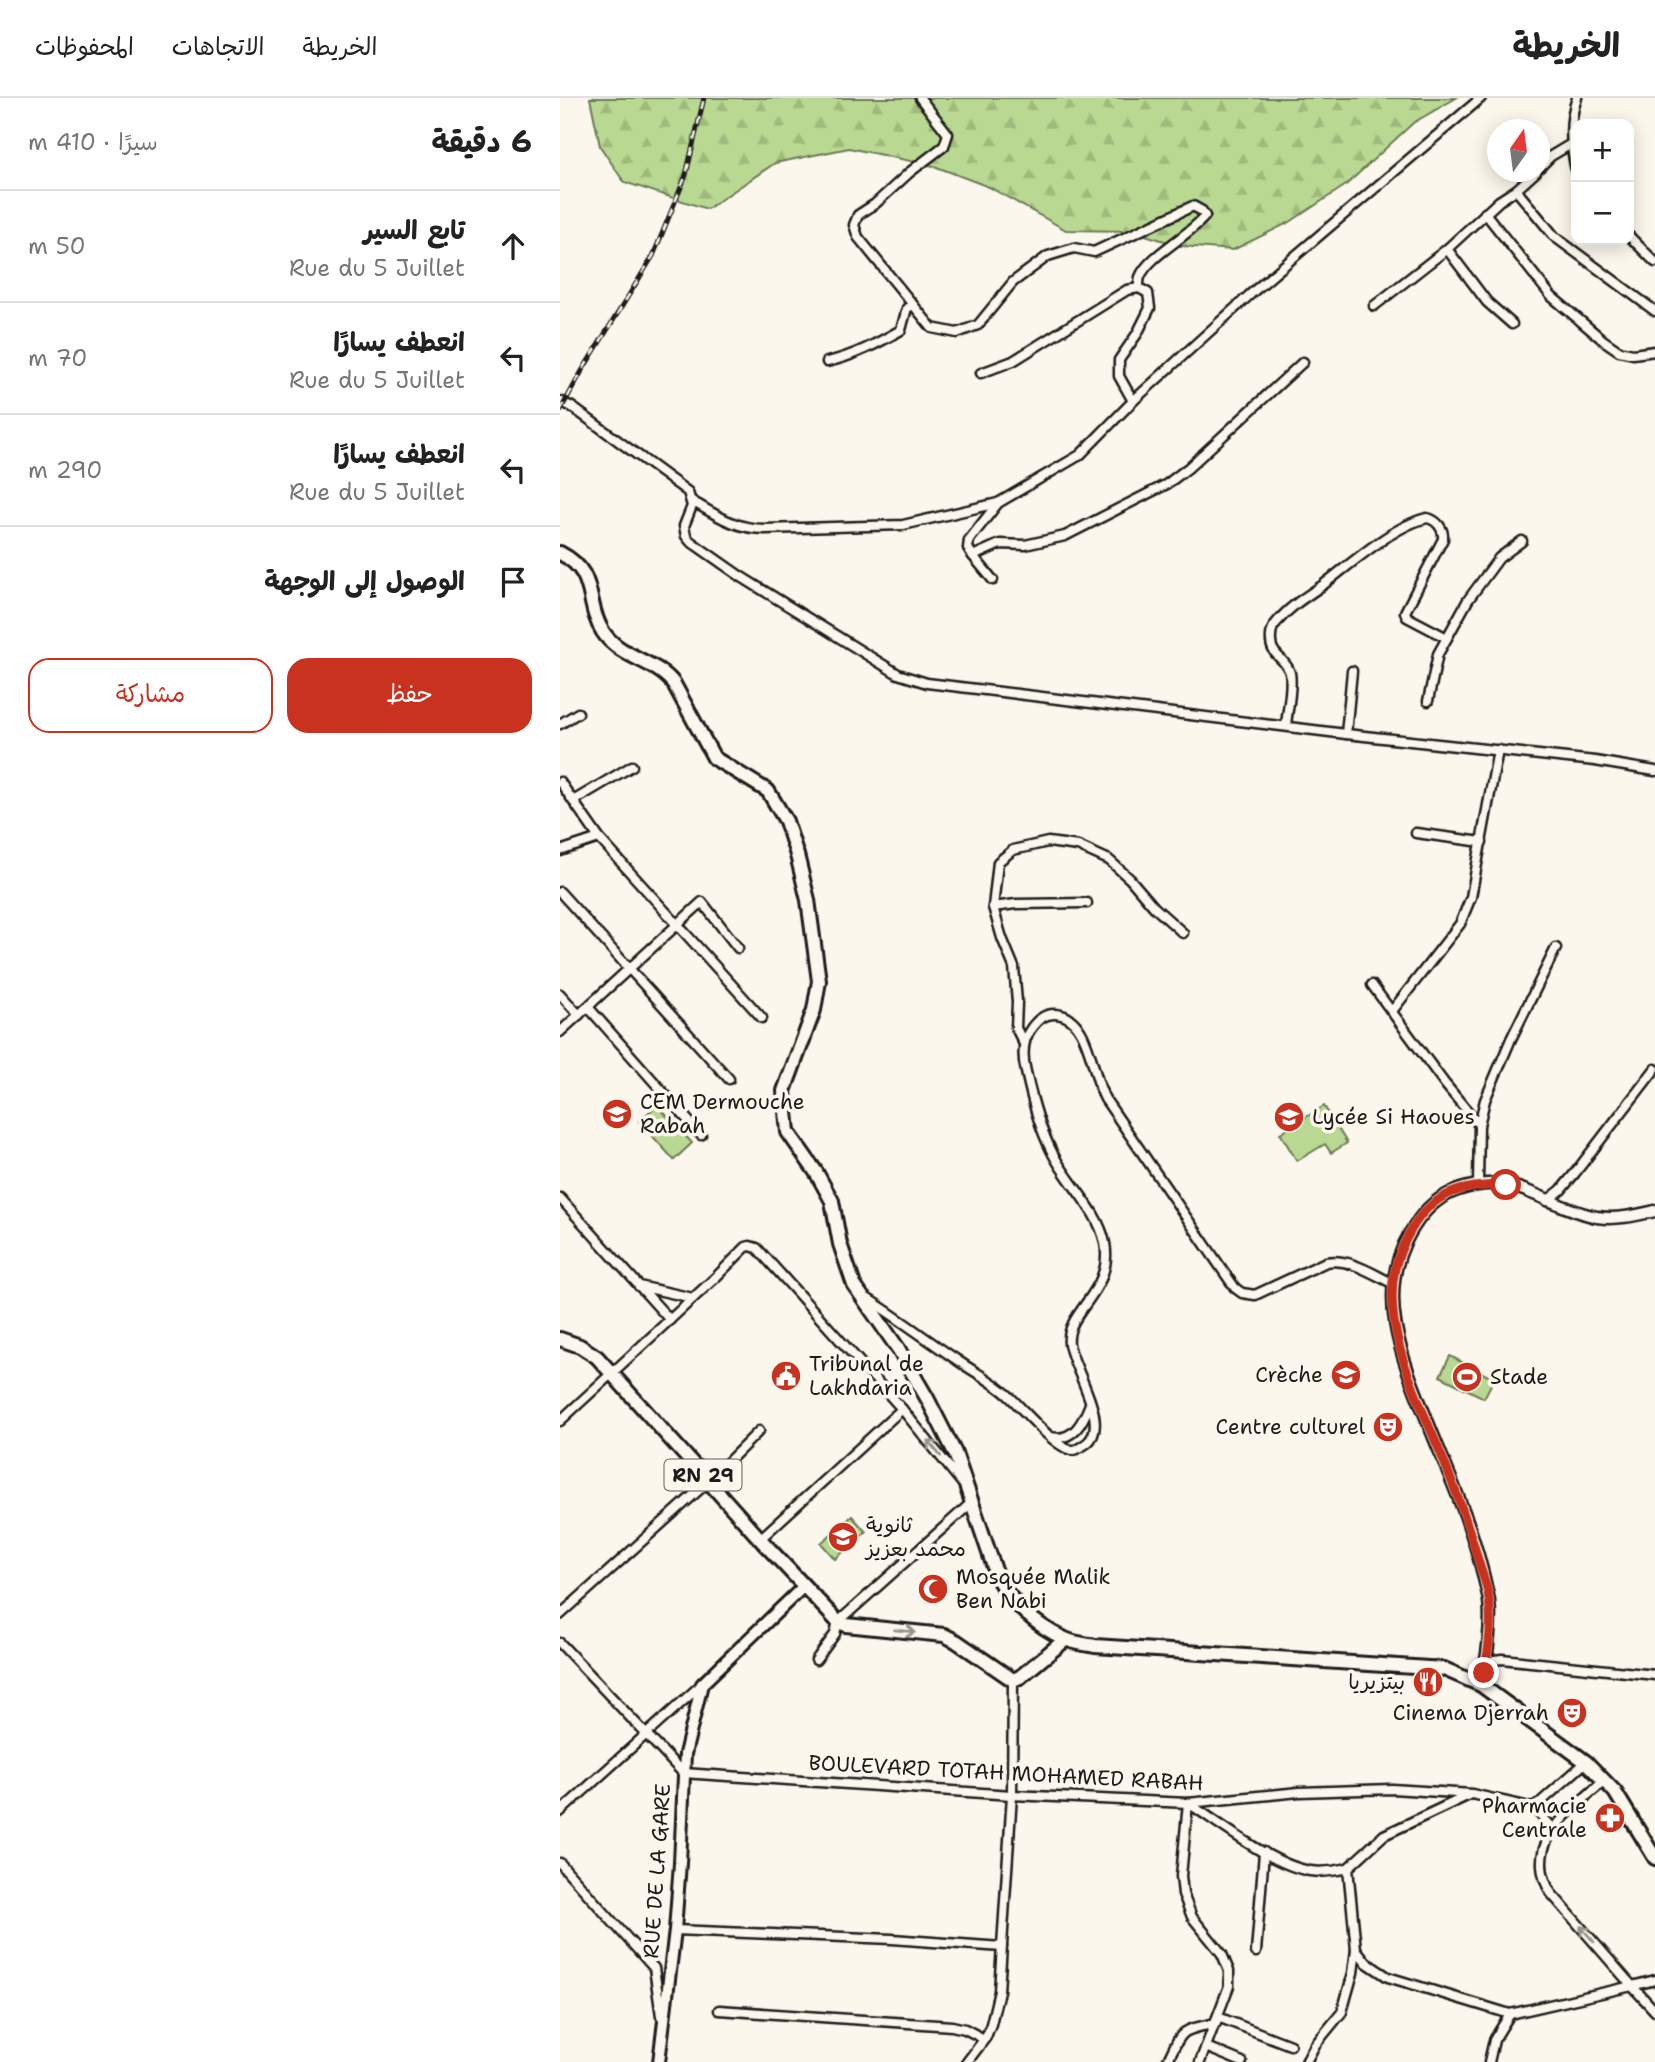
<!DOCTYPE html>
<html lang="ar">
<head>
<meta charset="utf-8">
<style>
  body { margin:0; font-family:"Shantell Sans","Playpen Sans Arabic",sans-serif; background:#f6f6f6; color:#222; direction:rtl }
  .controls { position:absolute; right:21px; top:21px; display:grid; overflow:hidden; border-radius:14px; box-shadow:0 4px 18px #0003 }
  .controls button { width:63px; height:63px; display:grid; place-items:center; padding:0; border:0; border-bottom:2px solid #e0e0e0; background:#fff; color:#222; font:35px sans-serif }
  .compass { position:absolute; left:927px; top:21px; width:63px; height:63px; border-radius:50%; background:#fff; box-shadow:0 4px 18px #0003; rotate:14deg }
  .stop { position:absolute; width:21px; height:21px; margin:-16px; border:5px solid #c8321e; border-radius:50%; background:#fff }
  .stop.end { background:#c8321e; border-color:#fff; box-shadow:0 2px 7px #0008 }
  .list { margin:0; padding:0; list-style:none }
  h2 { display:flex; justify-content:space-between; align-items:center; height:91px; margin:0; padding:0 28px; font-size:30px }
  h2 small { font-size:23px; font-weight:400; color:#767676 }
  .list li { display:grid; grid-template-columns:46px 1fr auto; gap:21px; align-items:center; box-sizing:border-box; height:112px; padding:0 28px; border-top:2px solid #e0e0e0 }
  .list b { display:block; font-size:26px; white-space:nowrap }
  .list p { margin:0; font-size:23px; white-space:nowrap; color:#767676 }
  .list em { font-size:23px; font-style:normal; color:#767676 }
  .actions { display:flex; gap:14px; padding:21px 28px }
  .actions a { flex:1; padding:16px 0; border:2px solid #c8321e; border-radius:21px; text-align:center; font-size:24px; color:#c8321e }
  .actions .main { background:#c8321e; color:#fff }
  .icon { flex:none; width:38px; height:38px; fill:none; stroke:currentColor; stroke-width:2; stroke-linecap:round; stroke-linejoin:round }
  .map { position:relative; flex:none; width:1095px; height:1964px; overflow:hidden; direction:ltr }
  header { display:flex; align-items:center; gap:42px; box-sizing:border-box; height:98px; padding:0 35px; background:#fff; border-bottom:2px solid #e0e0e0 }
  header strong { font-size:33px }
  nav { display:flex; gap:38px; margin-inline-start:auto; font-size:24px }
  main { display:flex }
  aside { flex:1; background:#fff }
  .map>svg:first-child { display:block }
  .green { fill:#b9d992; stroke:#6a7a57; stroke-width:2 }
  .forest { fill:url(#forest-firs); stroke:#6a7a57; stroke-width:2 }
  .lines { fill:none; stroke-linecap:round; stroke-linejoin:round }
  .minor-casing { stroke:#1c1c1c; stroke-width:13 }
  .tertiary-casing { stroke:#1c1c1c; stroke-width:15 }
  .secondary-casing { stroke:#1c1c1c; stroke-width:16 }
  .primary-casing { stroke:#1c1c1c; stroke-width:18 }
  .minor { stroke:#fbf7ec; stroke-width:8 }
  .tertiary { stroke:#fbf7ec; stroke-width:10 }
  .secondary { stroke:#fbf7ec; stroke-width:10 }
  .primary { stroke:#fbf7ec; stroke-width:12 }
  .rail-casing { stroke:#1c1c1c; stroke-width:5 }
  .rail { stroke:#fbf7ec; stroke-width:2.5; stroke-dasharray:8; stroke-linecap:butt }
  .oneway { stroke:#97948e }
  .route { stroke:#c8321e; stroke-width:9 }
  .labels { text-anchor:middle; stroke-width:7; stroke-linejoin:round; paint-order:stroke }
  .shield { fill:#fbf7ec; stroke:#5f5e5a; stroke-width:2 }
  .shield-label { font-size:19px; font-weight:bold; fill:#1c1c1c }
  .poi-label { font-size:21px; fill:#1c1c1c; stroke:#fbf7ec; text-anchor:start }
  .street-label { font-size:21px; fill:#1c1c1c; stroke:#fbf7ec }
</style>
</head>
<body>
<header>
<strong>الخريطة</strong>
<nav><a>الخريطة</a><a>الاتجاهات</a><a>المحفوظات</a></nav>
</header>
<main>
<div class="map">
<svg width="1095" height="1964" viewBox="0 0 1095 1964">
  <defs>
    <pattern id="forest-firs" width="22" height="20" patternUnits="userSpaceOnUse" patternTransform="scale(1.75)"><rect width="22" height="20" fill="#b9d992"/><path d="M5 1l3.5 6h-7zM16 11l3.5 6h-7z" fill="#9eba7d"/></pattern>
  </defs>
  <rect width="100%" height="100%" fill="#fbf7ec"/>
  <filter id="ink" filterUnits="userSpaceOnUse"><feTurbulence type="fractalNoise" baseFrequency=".0143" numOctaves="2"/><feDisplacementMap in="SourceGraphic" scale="14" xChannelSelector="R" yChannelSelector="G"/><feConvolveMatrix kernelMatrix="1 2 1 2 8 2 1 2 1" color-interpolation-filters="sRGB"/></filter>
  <g filter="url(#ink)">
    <g class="green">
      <polygon points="97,1007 132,1045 114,1062 79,1023"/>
      <polygon points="764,1008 787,1045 771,1055 765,1046 737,1063 720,1035"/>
      <polygon points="890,1258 934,1281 924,1300 880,1278"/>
      <polygon points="292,1418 306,1434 275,1461 261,1445"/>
    </g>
    <polygon class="forest" points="30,0 896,0 853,25 786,87 730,124 673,152 621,148 572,133 506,132 429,89 374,68 289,50 215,65 147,111 64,84 40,48"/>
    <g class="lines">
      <g class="minor-casing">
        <g id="minor">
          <path d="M360 0 388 36 384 48 350 74 315 106 298 117 294 127 298 139 372 230 397 235 418 227 453 184 488 158 514 150 534 154 633 108 642 113 645 118C629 138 589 157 580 179 579 182 579 186 579 190"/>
          <polyline points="979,70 991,58 1011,46"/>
          <path d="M1016 73C1011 49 1008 24 1017 0"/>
          <polyline points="976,74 956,92 995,139 1095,213"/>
          <polyline points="925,115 991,198 1043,242 1059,253 1073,256 1095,253"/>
          <polyline points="1069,138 1095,164"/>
          <polyline points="887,151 927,204 952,226"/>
          <polyline points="814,208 887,151 939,103 956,92"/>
          <path d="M267 264C294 258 318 245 341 232L347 210 353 207"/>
          <polyline points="421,275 453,263 567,192 579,190 588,195 590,210 577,236 559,262 559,278 573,303"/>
          <polyline points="0,303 12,309 128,394 132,408 124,428 126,438 130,443 180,478 338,576 367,585 786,636 1035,663 1095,673"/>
          <path d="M132 403C156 417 176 431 205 431L343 427 438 405 520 357 573 303 694 193 921 0"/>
          <polyline points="438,405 409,442 408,450 413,458 440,446 465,447 505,438 607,386 628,370 743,264"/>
          <polyline points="413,458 433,482"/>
          <polyline points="868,603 878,556 908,502 939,460 962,443"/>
          <polyline points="0,626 18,615"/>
          <path d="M726 628C727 613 733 589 730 575 726 559 709 559 711 538 711 533 714 527 717 524 730 508 747 498 763 487 792 465 833 428 867 420 877 422 884 431 883 441L845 514 847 519 887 540"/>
          <polyline points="786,636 792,573"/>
          <polyline points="0,684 39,740 202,920"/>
          <polyline points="13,703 72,668"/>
          <polyline points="856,735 922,744"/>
          <polyline points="0,753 39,740"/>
          <polyline points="0,794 169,981"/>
          <polyline points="433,809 456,806 527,805"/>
          <polyline points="812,887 885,986 919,1027"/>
          <polyline points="0,896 19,917"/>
          <polyline points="28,909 141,1037"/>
          <polyline points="832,913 900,826 911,799 938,652"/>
          <polyline points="0,934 142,804 178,850"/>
          <polyline points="464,946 456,930 457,904 454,869 442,840 433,809 438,764 453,752 488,744 518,748 549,762 570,781 594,809 623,835"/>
          <polyline points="918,1087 919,1027 925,1002 951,941 996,850"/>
          <polyline points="0,1100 110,1222"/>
          <polyline points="987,1103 1001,1092 1015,1075 1095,971"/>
          <polyline points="79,1188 133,1200"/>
          <path d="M305 1199C337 1219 366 1241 397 1262 414 1274 434 1284 449 1298 462 1310 497 1352 513 1352 518 1352 522 1348 527 1345 551 1326 513 1271 509 1246 505 1213 554 1194 545 1145 538 1111 507 1085 492 1054 479 1029 472 1001 466 974 462 958 462 942 472 929 478 921 485 916 494 916 530 916 531 976 545 1001L675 1190 682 1195 695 1197 766 1164C790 1160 811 1175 832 1185"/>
          <polyline points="0,1323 155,1180 186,1149 190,1148 197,1150 342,1311 402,1385"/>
          <path d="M491 1339C513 1344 523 1324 530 1306"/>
          <polyline points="200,1441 342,1311"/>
          <polyline points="0,1517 149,1383 199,1333"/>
          <polyline points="0,1545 123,1675 452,1697 628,1705 739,1694 832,1691 912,1696 974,1710 993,1730"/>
          <polyline points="256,1562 275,1536 278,1524 410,1406"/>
          <polyline points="927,1563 942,1561 1095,1577"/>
          <polyline points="974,1710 1026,1664"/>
          <polyline points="0,1714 142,1586"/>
          <polyline points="0,1765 94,1870 101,1918"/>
          <polyline points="115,1832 332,1841 442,1849"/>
          <polyline points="796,1851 807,1865 828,1879 950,1916"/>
          <polyline points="696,1854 704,1754"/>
          <polyline points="1095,1882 1072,1888 1095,1913"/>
          <polyline points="159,1912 392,1928 405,1931 424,1941"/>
          <polyline points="658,1919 730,1947"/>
          <polyline points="646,1949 682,1964"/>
          <polyline points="407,1964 426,1939 431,1926 439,1893 452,1697 453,1582"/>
          <path d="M607 1964C623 1931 619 1933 656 1925"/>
          <path d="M640 1964 669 1888V1873L662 1856 632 1819 623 1796 621 1778 628 1705C661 1726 712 1767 750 1773 764 1775 775 1773 788 1770"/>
          <polyline points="746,1964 755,1947 782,1914 793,1875 796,1851 788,1770 824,1737 909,1697"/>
          <path d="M929 1964 934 1942 950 1916 1072 1888 991 1795C961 1744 1011 1713 1045 1682"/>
        </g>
      </g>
      <g class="tertiary-casing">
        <path id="tertiary" d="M921 1587C927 1563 933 1521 928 1497 921 1465 911 1431 899 1401 888 1373 876 1345 865 1317 841 1258 815 1195 850 1135 861 1116 874 1101 895 1093 911 1087 931 1084 948 1087 979 1095 1006 1113 1037 1119 1057 1122 1077 1117 1095 1113"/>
      </g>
      <g class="secondary-casing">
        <polyline id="secondary" points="99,1964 115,1832 120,1765 125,1656 142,1586 244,1488"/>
      </g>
      <g class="primary-casing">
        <g id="primary">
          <path d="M0 455C39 475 24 504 43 534 60 560 96 562 114 586L154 660 208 693 226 723 237 757 248 802 259 883 254 912 224 993 228 1034 256 1074 272 1103 280 1146 294 1187 339 1252 367 1300 395 1355 438 1481C452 1506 477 1528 503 1540 512 1545 525 1546 535 1548L884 1571 921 1587 1026 1664 1055 1694 1095 1760"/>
          <polyline points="0,1241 20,1248 37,1259 200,1441 278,1524 286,1527 384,1537 396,1543 453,1582 460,1579 505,1542"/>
        </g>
      </g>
      <use href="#minor" class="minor"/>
      <use href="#tertiary" class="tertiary"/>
      <use href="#secondary" class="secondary"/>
      <use href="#primary" class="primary"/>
      <g class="rail-casing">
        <polyline id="rail" points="0,313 22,273 93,158 126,77 144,0"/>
      </g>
      <use href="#rail" class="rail"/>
    </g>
    <defs><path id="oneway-shaft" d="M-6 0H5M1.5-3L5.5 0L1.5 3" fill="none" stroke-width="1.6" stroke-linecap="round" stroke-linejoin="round" transform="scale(1.75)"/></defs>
    <g class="oneway">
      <use href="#oneway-shaft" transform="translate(374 1350) rotate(-129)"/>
      <use href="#oneway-shaft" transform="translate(345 1533) rotate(6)"/>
      <use href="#oneway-shaft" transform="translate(1027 1836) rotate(-131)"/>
    </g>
  </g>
  <g class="lines" filter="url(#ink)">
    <path class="route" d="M924 1575C929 1552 932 1524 929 1501 928 1489 922 1476 919 1465 908 1425 894 1387 878 1349 856 1296 822 1230 835 1171 838 1157 844 1144 851 1132 873 1093 905 1087 946 1087"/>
  </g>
  <defs>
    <g id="school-disc" transform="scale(1.575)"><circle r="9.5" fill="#c8321e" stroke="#fbf7ec"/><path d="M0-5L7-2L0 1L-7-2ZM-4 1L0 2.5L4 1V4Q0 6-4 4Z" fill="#fff"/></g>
    <g id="civic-disc" transform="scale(1.575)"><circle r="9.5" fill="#c8321e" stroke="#fbf7ec"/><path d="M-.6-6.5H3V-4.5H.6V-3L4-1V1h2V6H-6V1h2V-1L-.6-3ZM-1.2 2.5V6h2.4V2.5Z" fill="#fff"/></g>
    <g id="stadium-disc" transform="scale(1.575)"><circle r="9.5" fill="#c8321e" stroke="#fbf7ec"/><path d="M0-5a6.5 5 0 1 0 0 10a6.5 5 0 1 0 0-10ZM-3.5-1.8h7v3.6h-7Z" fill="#fff"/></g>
    <g id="theatre-disc" transform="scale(1.575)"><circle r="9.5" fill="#c8321e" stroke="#fbf7ec"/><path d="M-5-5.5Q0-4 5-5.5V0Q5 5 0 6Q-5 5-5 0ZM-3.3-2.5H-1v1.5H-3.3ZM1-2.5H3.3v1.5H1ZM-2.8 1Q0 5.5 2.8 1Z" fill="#fff"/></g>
    <g id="mosque-disc" transform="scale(1.575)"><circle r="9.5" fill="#c8321e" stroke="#fbf7ec"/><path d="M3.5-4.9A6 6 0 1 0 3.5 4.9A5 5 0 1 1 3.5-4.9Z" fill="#fff"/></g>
    <g id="restaurant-disc" transform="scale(1.575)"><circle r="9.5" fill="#c8321e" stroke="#fbf7ec"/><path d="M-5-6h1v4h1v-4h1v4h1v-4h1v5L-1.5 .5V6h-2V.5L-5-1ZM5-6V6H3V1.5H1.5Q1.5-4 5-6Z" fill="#fff"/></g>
    <g id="pharmacy-disc" transform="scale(1.575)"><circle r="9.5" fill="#c8321e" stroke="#fbf7ec"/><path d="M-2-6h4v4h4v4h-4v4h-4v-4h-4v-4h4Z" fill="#fff"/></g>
  </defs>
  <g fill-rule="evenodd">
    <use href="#school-disc" x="57" y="1016"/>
    <use href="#school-disc" x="729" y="1019"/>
    <use href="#school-disc" x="786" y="1277"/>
    <use href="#civic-disc" x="226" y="1278"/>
    <use href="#stadium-disc" x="907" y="1279"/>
    <use href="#theatre-disc" x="828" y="1329"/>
    <use href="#school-disc" x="283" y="1439"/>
    <use href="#mosque-disc" x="373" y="1491"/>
    <use href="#restaurant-disc" x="868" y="1584"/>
    <use href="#theatre-disc" x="1012" y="1615"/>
    <use href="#pharmacy-disc" x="1050" y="1720"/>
  </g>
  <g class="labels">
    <rect class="shield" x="104.5" y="1361.5" width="77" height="31" rx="5"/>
    <g class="shield-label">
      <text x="143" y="1384">RN 29</text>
    </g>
    <g class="poi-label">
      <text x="80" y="1011">CEM Dermouche<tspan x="80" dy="24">Rabah</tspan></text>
      <text x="752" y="1026">Lycée Si Haoues</text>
      <text x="249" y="1273">Tribunal de<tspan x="249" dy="24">Lakhdaria</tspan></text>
      <text x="763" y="1284" text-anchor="end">Crèche</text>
      <text x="930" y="1286">Stade</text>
      <text x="805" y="1336" text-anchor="end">Centre culturel</text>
      <text x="306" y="1434">ثانوية<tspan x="306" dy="24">محمد بعزيز</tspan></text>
      <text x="396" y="1486">Mosquée Malik<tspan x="396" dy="24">Ben Nabi</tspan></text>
      <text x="845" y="1591" text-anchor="end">بيتزيريا</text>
      <text x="989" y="1622" text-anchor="end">Cinema Djerrah</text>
      <text x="1027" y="1715" text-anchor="end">Pharmacie<tspan x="1027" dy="24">Centrale</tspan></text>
    </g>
    <g class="street-label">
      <text transform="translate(446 1675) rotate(3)" y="7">BOULEVARD TOTAH MOHAMED RABAH</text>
      <text transform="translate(97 1773) rotate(-86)" y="7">RUE DE LA GARE</text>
    </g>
  </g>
</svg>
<div class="controls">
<button>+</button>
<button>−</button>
</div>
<svg class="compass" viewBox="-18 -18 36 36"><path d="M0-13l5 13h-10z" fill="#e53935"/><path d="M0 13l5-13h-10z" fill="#767676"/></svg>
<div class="stop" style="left:946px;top:1087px"></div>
<div class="stop end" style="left:924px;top:1575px"></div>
</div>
<aside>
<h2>6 دقيقة<small>سيرًا · 410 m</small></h2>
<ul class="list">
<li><svg class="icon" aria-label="ahead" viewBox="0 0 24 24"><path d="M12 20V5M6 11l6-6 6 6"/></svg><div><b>تابع السير</b><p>Rue du 5 Juillet</p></div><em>50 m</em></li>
<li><svg class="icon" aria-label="left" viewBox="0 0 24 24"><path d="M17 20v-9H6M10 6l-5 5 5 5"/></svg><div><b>انعطف يسارًا</b><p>Rue du 5 Juillet</p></div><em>70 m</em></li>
<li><svg class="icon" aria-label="left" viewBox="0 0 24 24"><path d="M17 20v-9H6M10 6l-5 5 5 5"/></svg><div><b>انعطف يسارًا</b><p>Rue du 5 Juillet</p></div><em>290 m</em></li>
<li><svg class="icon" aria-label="arrive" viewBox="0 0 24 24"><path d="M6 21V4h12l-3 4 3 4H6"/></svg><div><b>الوصول إلى الوجهة</b></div></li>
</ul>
<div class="actions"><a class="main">حفظ</a><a>مشاركة</a></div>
</aside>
</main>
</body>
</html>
